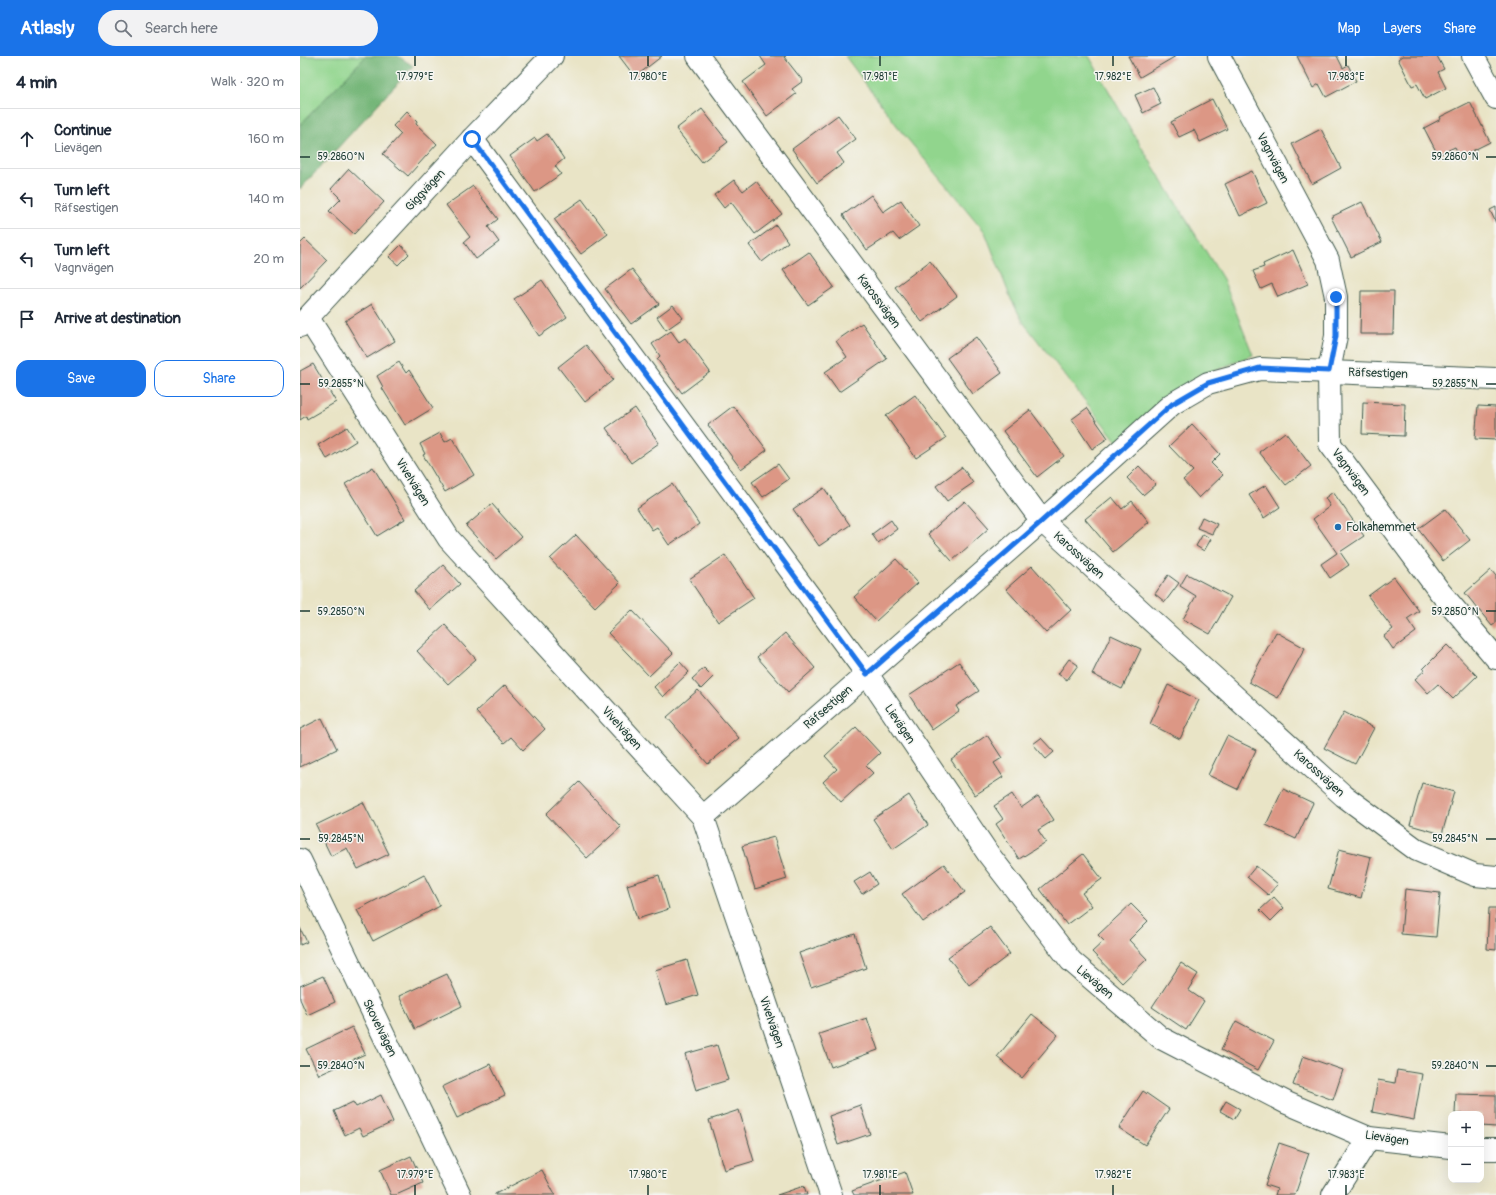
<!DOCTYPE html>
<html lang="en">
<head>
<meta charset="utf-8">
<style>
  body { margin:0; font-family:Pangolin,sans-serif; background:#f2f2f3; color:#1f2937 }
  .controls { position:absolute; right:12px; bottom:12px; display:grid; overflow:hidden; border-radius:8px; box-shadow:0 4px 16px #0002 }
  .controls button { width:36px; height:36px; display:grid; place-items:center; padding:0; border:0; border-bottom:1px solid #e0e1e3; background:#fff; color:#1f2937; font:20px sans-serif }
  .stop { position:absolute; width:12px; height:12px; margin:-9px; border:3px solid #1a73e8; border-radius:50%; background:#fff }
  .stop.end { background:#1a73e8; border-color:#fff; box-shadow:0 1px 4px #0008 }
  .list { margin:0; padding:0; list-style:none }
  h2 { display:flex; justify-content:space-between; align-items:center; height:52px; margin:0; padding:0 16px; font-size:17px }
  h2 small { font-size:13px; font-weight:400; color:#747a83 }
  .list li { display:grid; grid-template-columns:26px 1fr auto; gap:12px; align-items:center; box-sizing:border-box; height:60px; padding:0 16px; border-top:1px solid #e0e1e3 }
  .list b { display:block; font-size:15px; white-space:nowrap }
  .list p { margin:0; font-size:13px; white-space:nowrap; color:#747a83 }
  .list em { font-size:13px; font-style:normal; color:#747a83 }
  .actions { display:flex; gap:8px; padding:12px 16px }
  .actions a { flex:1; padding:9px 0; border:1px solid #1a73e8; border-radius:12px; text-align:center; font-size:14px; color:#1a73e8 }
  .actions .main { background:#1a73e8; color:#fff }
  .icon { flex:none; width:22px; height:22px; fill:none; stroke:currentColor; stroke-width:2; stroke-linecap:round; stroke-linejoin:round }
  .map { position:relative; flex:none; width:1196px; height:1139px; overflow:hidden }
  header { display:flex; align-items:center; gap:24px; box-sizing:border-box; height:56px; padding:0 20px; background:#1a73e8; color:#fff }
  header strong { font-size:19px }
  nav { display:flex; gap:22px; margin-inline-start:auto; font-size:14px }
  .search { width:280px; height:36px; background:#f2f2f3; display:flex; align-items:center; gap:10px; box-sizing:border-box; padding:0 14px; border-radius:22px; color:#747a83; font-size:15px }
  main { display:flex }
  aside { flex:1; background:#fff }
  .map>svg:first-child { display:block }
  .green { fill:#91d58d; stroke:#588960 }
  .forest { fill:#74b678; stroke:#4a7a56 }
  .building { fill:#dc9785 }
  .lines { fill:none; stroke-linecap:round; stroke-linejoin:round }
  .minor-casing { stroke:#3d564a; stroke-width:24 }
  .minor { stroke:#fff; stroke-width:22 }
  .route { stroke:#1a73e8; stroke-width:5 }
  .ticks { fill:none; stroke:#1f3d34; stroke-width:1.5 }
  .poi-dot { fill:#1f6fb2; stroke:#f6f6f2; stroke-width:1.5 }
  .labels { text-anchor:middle; stroke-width:3; stroke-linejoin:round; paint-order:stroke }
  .street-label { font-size:12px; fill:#1f3d34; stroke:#f6f6f2 }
  .poi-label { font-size:12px; fill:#1f3d34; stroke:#f6f6f2; text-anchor:start }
  .ticks-label { font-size:10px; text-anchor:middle; fill:#1f3d34; stroke:#f6f6f2; stroke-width:3; stroke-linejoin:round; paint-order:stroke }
</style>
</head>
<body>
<header>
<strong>Atlasly</strong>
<div class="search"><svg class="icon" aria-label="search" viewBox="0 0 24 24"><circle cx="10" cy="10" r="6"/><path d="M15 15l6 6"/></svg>Search here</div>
<nav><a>Map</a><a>Layers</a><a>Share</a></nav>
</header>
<main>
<aside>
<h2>4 min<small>Walk · 320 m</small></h2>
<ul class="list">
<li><svg class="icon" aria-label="ahead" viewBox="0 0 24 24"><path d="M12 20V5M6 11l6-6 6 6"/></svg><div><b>Continue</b><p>Lievägen</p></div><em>160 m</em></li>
<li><svg class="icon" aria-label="left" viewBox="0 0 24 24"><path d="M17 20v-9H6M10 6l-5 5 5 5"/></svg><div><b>Turn left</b><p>Räfsestigen</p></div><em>140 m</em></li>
<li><svg class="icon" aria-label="left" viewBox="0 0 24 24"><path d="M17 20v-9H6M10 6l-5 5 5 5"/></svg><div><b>Turn left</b><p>Vagnvägen</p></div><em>20 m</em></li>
<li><svg class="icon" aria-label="arrive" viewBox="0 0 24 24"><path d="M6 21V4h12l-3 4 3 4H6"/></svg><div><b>Arrive at destination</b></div></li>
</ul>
<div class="actions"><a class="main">Save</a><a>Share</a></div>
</aside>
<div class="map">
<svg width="1196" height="1139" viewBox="0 0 1196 1139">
  <rect width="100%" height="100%" fill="#f6f6f2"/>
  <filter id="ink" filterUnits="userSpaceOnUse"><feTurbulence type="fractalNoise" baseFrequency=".025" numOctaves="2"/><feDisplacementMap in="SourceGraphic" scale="8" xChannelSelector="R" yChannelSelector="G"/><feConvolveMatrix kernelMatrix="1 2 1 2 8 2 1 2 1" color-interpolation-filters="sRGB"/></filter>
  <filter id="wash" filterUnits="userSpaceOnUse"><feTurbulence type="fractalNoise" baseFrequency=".012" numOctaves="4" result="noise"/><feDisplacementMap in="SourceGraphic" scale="16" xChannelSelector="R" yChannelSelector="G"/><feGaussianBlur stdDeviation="0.9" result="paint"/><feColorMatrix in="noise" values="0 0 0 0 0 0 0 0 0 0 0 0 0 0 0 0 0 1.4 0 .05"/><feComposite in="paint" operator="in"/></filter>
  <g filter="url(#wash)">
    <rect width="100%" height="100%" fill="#e9e4c6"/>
    <g class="green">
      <polygon points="0,0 66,0 0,69"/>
      <polygon points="545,0 789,0 834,79 923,223 953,299 904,319 819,388 723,266 711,243 685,176 601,75"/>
    </g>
    <polygon class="forest" points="66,0 98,0 113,10 0,133 0,69"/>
    <g id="blocks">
      <g class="building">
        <polygon points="319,0 362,0 335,21"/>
        <polygon points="460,0 486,0 484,1 503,25 492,33 496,38 467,60 443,26 466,9"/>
        <polygon points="828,0 876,0 840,21"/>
        <polygon points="997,0 1037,0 1043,12 1048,9 1056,25 1026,41 1019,28 1013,32"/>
        <polygon points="1102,0 1137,0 1144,13 1138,16 1146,32 1125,43 1117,28 1112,30 1098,3"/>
        <polygon points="853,31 861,48 843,57 835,39"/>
        <polygon points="912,43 927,73 900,86 894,74 879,81 871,66 886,58 885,57"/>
        <polygon points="1170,46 1190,86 1160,101 1155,91 1138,99 1124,72 1141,63 1140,61"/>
        <polygon points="402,53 428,86 402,106 376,73"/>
        <polygon points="107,55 117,65 116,68 137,88 108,120 83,98 101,78 93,70"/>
        <polygon points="538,59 556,83 537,97 544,107 517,127 492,93"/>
        <polygon points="1021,73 1041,112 1012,128 992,88"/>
        <polygon points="247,78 264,103 255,110 261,118 235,136 210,100 235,82 237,85"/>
        <polygon points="49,113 84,146 54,178 29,155 41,143 31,133"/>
        <polygon points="952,115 967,147 940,160 925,128"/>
        <polygon points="434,124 443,135 456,125 482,158 455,178 431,146 424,152 414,139"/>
        <polygon points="173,130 198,163 188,171 199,186 176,203 164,186 170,181 146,149"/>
        <polygon points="571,139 583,156 601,144 619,170 599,184 593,177 567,194 543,159"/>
        <polygon points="282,143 308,178 281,198 254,163"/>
        <polygon points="1062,146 1082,186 1051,201 1031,161"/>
        <polygon points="1196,151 1196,167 1190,154"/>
        <polygon points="476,169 488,186 462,206 449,189"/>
        <polygon points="5,183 27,204 0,232 0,188"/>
        <polygon points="101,189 109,198 98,209 89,201"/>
        <polygon points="993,194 1008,228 978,241 972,228 961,233 953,215 964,211 963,208"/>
        <polygon points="509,196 534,231 508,249 483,214"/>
        <polygon points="630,205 657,240 622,266 595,231"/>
        <polygon points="332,213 359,248 331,268 305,233"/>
        <polygon points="242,224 267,261 239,280 214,243"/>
        <polygon points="1061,235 1094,235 1093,278 1060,278"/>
        <polygon points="72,248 95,285 67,302 45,265"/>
        <polygon points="373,249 383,262 366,274 357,261"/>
        <polygon points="562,267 587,303 539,336 525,316 547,301 536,285"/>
        <polygon points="371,275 379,286 385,282 410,316 382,337 357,303 360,300 352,288"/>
        <polygon points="676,281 702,317 673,338 647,302"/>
        <polygon points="286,289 313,324 285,346 258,311"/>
        <polygon points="99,306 106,317 109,314 133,352 105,369 82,332 83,331 77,320"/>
        <polygon points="13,308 36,346 7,363 6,360 0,364 0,315"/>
        <polygon points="615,339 646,382 616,402 586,360"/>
        <polygon points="1063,346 1105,348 1104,380 1062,378"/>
        <polygon points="433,350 467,394 441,413 408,369"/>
        <polygon points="1178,350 1196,351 1196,384 1175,383"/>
        <polygon points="335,352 359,387 331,407 306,372"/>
        <polygon points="787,352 808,382 792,393 772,363"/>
        <polygon points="730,354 764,400 737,421 703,375"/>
        <polygon points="892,368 920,398 911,407 923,419 899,442 883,424 893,415 869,390"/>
        <polygon points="47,371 56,385 27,403 18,389"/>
        <polygon points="985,376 1011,410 986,429 959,396"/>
        <polygon points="140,377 145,386 152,382 174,419 145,436 123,399 125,398 120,388"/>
        <polygon points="478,408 489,423 463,441 452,426"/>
        <polygon points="839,410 856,428 843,439 827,422"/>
        <polygon points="73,411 105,463 77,480 45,428"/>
        <polygon points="662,411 673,427 647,445 636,430"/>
        <polygon points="372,428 399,468 369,489 357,471 352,474 337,452"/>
        <polygon points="966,429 980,451 964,462 949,439"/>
        <polygon points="524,432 550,469 519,490 493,453"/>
        <polygon points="1033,436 1064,480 1040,496 1049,509 1030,522 1021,508 1037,497 1013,463 1030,450 1025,442"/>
        <polygon points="812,441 822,453 832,445 849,466 813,496 785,463"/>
        <polygon points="665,445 689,472 652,505 628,478"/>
        <polygon points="192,448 221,481 196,503 166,470"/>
        <polygon points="1145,453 1170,484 1143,505 1118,473"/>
        <polygon points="902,461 917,468 912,478 897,472"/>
        <polygon points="591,464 597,473 578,487 572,478"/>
        <polygon points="903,478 911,483 904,495 896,490"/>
        <polygon points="276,479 320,527 295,551 250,503"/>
        <polygon points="425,499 454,542 418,566 389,523"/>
        <polygon points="596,503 618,527 576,565 554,541"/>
        <polygon points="143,509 160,528 130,554 114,535"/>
        <polygon points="732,510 771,554 746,577 706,533"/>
        <polygon points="1191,514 1196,520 1196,567 1192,570 1165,537"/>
        <polygon points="887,518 931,541 910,578 883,563 896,540 880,530"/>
        <polygon points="868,519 879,527 865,546 855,538"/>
        <polygon points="1094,521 1119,555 1107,563 1116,576 1093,593 1084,580 1093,573 1068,540"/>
        <polygon points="332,554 373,597 349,620 308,577"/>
        <polygon points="145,569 176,603 148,628 117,595"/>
        <polygon points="976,576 1005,592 978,642 949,626"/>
        <polygon points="485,577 515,612 488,636 457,601"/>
        <polygon points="811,579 841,593 822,633 792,618"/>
        <polygon points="1147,589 1177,620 1153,643 1138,628 1128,637 1115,623 1125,614 1123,613"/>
        <polygon points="769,603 778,609 767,624 758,618"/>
        <polygon points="380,606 389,616 363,641 354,631"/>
        <polygon points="659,606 679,635 656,650 659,655 632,674 609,639"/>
        <polygon points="404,612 413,621 401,633 392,623"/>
        <polygon points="205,629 245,673 223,694 211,681 204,687 176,656"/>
        <polygon points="868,629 899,644 880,683 850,668"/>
        <polygon points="398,634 439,682 408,708 367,661"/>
        <polygon points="1044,656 1074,672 1055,708 1024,692"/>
        <polygon points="22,662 37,693 0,711 0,673"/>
        <polygon points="556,671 580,697 566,710 573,717 541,746 523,726 537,713 525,700"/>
        <polygon points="687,679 702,702 694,707 703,721 675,739 651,704"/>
        <polygon points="927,680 956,694 937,733 908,719"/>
        <polygon points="741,682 754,696 746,703 733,688"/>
        <polygon points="279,726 321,771 287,802 246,758"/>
        <polygon points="1122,727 1154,736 1142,778 1110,769"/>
        <polygon points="983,733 1013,747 996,783 966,769"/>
        <polygon points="712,738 721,752 738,740 754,764 738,774 746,786 719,803 696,768 703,763 694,750"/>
        <polygon points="609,739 628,769 593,793 573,763"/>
        <polygon points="63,746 89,798 58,813 47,792 31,800 16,769"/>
        <polygon points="474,781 487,823 455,833 442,790"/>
        <polygon points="1039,793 1071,801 1061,842 1028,833"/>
        <polygon points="783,798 802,823 782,837 792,850 767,869 740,833"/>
        <polygon points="644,808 665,836 623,866 602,838"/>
        <polygon points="956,810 978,828 968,839 947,821"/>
        <polygon points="570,816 577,828 562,838 554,826"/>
        <polygon points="124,819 140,850 73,885 57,854"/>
        <polygon points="359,819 369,853 337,863 327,829"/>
        <polygon points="1105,833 1140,837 1136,881 1101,878"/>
        <polygon points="974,841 984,852 971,865 960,854"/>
        <polygon points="831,848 848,865 829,884 847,903 822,927 792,896 804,885 798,879"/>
        <polygon points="1189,852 1196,852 1196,894 1187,893"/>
        <polygon points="690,871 710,898 669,929 648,901"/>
        <polygon points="0,872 7,886 0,889"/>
        <polygon points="555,878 566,912 511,931 499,897"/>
        <polygon points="387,904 398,939 366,949 355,914"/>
        <polygon points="881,907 898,918 888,934 904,945 886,974 852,951"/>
        <polygon points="147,918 162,950 115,973 99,940"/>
        <polygon points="23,920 35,946 7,959 0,943 0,930"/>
        <polygon points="732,958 758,979 722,1022 697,1001"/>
        <polygon points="567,962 578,994 531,1011 519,978"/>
        <polygon points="936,965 974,985 958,1014 921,994"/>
        <polygon points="52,971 65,998 19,1019 6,993"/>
        <polygon points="417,989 428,1024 396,1034 385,998"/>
        <polygon points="1003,1000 1043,1014 1033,1044 993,1029"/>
        <polygon points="190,1008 205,1039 157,1062 142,1031"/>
        <polygon points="1097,1014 1122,1018 1114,1064 1072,1056 1078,1024 1095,1027"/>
        <polygon points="843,1035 869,1053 845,1089 819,1072"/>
        <polygon points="1156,1038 1196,1039 1196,1071 1181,1070 1181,1058 1155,1058"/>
        <polygon points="81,1039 93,1066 63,1080 59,1072 45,1079 34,1055 53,1046 56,1051"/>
        <polygon points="926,1045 940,1053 934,1063 920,1055"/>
        <polygon points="560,1049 570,1078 538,1089 529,1060"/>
        <polygon points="439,1054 454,1105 424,1114 409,1064"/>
        <polygon points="979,1087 1009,1097 995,1139 975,1139 977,1133 965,1129"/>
        <polygon points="111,1100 123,1127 96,1139 91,1139 80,1114"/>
        <polygon points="242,1114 255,1139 195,1139 195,1138"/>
        <polygon points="605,1116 613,1139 554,1139 552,1135"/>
        <polygon points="504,1130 507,1139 477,1139"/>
      </g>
    </g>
  </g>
  <g filter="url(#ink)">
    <use href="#blocks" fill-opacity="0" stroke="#3d564a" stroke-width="1"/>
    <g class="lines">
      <g class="minor-casing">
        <g id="minor">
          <polyline points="398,0 742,465 1044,740 1117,794 1175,819 1196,821"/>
          <polyline points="919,0 1028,204 1036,241 1036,280 1029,315 1030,388 1140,536 1196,602"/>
          <polyline points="1173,0 1196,42"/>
          <polyline points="172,83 567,618 689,799 771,905 861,982 987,1047 1069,1082 1151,1091"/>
          <polyline points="8,262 149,483 403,761 531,1139"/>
          <polyline points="0,270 172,83 252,0"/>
          <polyline points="403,761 742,465 872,348 908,327 960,313 1196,323"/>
          <polyline points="0,804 160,1139"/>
          <polyline points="1181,1093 1196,1093"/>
          <polyline points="1033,1139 1069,1082"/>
        </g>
      </g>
      <use href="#minor" class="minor"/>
    </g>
  </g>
  <g class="lines" filter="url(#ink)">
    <polyline class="route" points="172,83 567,618 742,465 872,348 908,327 960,312 1029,315 1036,280 1036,241"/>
  </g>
  <path class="ticks" d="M115 0V10M348 0V10M580 0V10M813 0V10M1046 0V10M0 101H10M1186 101H1196M0 328H10M1186 328H1196M0 555H10M1186 555H1196M0 783H10M1186 783H1196M0 1010H10M1186 1010H1196M115 1129V1139M348 1129V1139M580 1129V1139M813 1129V1139M1046 1129V1139"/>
  <circle class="poi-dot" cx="1038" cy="471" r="4"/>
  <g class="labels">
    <g class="street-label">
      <text transform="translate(973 102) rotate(62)" y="4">Vagnvägen</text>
      <text transform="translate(125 134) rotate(-47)" y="4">Giggvägen</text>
      <text transform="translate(579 245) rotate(53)" y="4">Karossvägen</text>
      <text transform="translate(1078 317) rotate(2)" y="4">Räfsestigen</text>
      <text transform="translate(1051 416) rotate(53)" y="4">Vagnvägen</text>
      <text transform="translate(113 426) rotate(58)" y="4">Vivelvägen</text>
      <text transform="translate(779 499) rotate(42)" y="4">Karossvägen</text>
      <text transform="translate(528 651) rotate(-41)" y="4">Räfsestigen</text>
      <text transform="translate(600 668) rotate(56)" y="4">Lievägen</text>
      <text transform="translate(322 672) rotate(48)" y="4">Vivelvägen</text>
      <text transform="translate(1019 717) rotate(42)" y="4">Karossvägen</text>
      <text transform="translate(795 926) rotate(40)" y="4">Lievägen</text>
      <text transform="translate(472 966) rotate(71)" y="4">Vivelvägen</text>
      <text transform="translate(80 972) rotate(64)" y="4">Skovelvägen</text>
      <text transform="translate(1087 1082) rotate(9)" y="4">Lievägen</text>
    </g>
    <g class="poi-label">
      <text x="1046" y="475">Folkahemmet</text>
    </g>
  </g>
  <g class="ticks-label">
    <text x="115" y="24">17.979°E</text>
    <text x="348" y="24">17.980°E</text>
    <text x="580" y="24">17.981°E</text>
    <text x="813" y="24">17.982°E</text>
    <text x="1046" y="24">17.983°E</text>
    <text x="41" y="104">59.2860°N</text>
    <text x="1155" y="104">59.2860°N</text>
    <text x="41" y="331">59.2855°N</text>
    <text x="1155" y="331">59.2855°N</text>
    <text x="41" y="559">59.2850°N</text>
    <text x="1155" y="559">59.2850°N</text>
    <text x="41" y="786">59.2845°N</text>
    <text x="1155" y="786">59.2845°N</text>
    <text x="41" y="1013">59.2840°N</text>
    <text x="1155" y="1013">59.2840°N</text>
    <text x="115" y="1122">17.979°E</text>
    <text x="348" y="1122">17.980°E</text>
    <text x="580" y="1122">17.981°E</text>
    <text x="813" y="1122">17.982°E</text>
    <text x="1046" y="1122">17.983°E</text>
  </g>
</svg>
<div class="controls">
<button>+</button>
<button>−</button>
</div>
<div class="stop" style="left:172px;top:83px"></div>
<div class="stop end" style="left:1036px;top:241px"></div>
</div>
</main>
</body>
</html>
